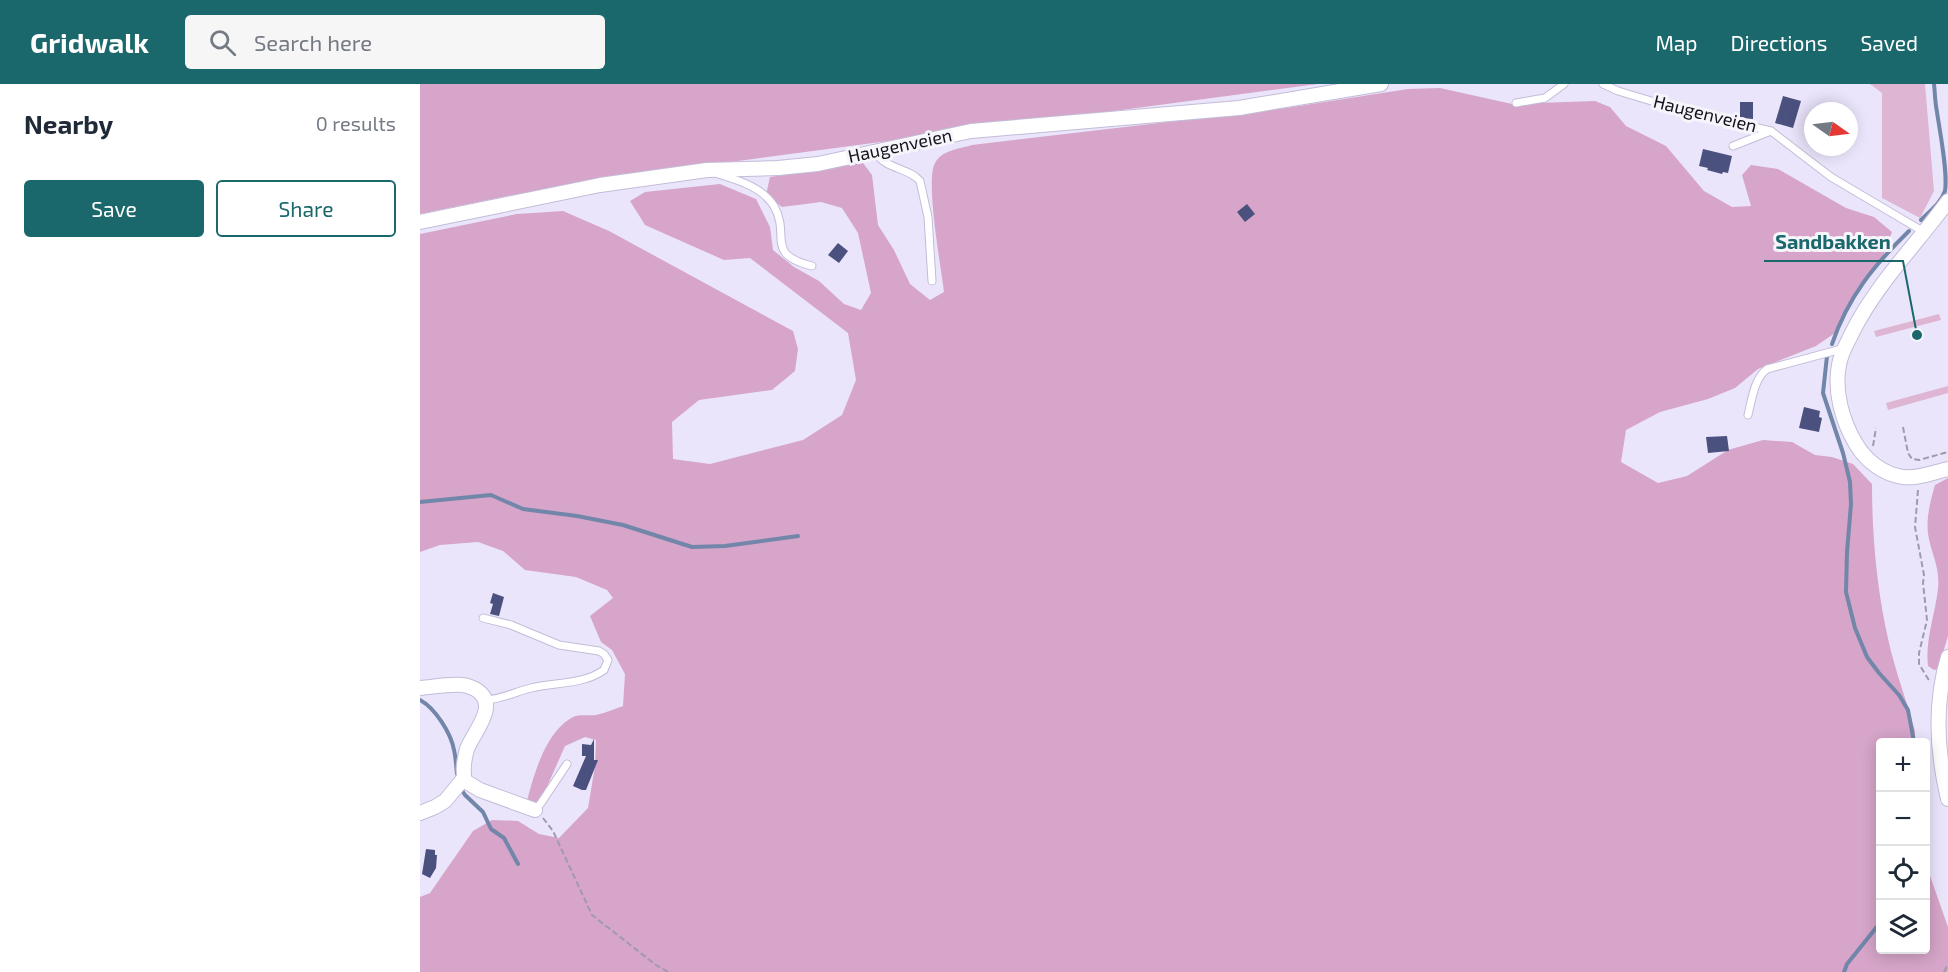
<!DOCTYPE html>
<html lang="en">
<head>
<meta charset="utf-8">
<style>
  body { margin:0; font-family:"Exo 2",sans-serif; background:#f6f6f7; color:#1f2937 }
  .controls { position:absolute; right:18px; bottom:18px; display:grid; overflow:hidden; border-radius:6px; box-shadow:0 3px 15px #0003 }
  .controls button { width:54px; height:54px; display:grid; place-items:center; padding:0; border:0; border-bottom:2px solid #e0e1e3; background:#fff; color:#1f2937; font:30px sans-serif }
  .compass { position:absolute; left:1384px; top:18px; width:54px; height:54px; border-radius:50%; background:#fff; box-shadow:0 3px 15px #0003; rotate:104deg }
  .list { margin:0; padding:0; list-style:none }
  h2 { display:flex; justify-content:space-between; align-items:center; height:78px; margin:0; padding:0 24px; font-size:26px }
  h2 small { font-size:20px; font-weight:400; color:#747a83 }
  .actions { display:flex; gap:12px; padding:18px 24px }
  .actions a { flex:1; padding:14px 0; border:2px solid #1b686c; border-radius:6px; text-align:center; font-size:21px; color:#1b686c }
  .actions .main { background:#1b686c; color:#fff }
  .icon { flex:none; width:33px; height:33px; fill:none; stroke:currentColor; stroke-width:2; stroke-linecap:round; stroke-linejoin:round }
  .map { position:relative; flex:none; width:1528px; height:888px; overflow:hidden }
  header { display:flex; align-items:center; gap:36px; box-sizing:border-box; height:84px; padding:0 30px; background:#1b686c; color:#fff }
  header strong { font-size:28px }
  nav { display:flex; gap:33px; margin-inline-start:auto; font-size:21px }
  .search { width:420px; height:54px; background:#f6f6f7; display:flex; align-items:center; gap:15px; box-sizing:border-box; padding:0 21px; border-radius:6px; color:#747a83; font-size:22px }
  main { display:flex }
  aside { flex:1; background:#fff }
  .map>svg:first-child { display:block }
  .green { fill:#deb5d3 }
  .forest { fill:#d6a5c9 }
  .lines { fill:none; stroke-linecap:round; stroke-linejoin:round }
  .stream { stroke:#7186a9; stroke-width:4 }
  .building { fill:#4b517e }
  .lane-casing { stroke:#c3bcd8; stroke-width:9 }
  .street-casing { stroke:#c3bcd8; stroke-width:16 }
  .path { stroke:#9f9aac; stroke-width:2; stroke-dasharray:6 3; stroke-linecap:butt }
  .lane { stroke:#fff; stroke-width:7 }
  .street { stroke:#fff; stroke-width:14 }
  .labels { text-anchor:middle; stroke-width:6; stroke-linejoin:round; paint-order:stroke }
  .street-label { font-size:18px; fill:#15131c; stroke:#f6f5fb }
  .leader { fill:none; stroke:#1b686c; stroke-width:2 }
  .callout-dot { fill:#1b686c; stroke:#f6f5fb; stroke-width:2 }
  .callout-label { font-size:20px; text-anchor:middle; font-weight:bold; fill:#1b686c; stroke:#f6f5fb; stroke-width:6; stroke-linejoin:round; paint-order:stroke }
</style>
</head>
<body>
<header>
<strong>Gridwalk</strong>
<div class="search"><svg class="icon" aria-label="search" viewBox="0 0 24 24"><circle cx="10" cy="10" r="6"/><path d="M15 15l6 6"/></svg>Search here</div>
<nav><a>Map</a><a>Directions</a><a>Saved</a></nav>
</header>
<main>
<aside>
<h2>Nearby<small>0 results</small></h2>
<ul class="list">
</ul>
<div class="actions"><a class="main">Save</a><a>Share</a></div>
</aside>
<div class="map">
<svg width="1528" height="888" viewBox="0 0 1528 888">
  <rect width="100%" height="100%" fill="#ebe5fc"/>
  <g class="green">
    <polygon points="1450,0 1505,0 1514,107 1500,134 1462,114 1462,9"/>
    <polygon points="1519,230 1521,236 1456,253 1454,247"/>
    <polygon points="1528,302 1528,309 1468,326 1466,319"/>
  </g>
  <g class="forest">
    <polygon points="0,0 898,0 205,92 93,111 0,130"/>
    <path d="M1020 4 1092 20 1175 17 1190 23 1206 42 1246 62 1284 107 1312 123 1331 122 1322 91 1331 81 1358 85 1426 124 1454 133 1472 148 1462 175 1437 208 1415 249 1396 262 1338 285 1315 304 1288 315 1240 328 1206 346 1201 378 1238 399 1267 392 1308 366 1343 356 1372 358 1395 371 1412 373 1433 380 1452 400C1452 453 1457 507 1469 559 1476 589 1487 618 1495 647V658H1460V866H1506V762L1508 786 1528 843V888H0V813L10 809 53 747 72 736 98 737 119 750 139 754 168 724 175 682 176 656 165 653 145 662 122 714 114 721 107 717C114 690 126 647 153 633 159 630 169 632 176 631 185 629 194 625 203 622L205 590 192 566 181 558 170 532 193 514 187 506 156 493 105 486 83 467 58 458 20 461 0 468V150L97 130 143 127 189 147 373 247 378 265 375 287 352 306 279 316 252 338 253 375 290 380 383 356 422 331 436 296 428 249 330 174 304 176 225 141 210 117 225 108 300 100 336 115 350 143 353 166 374 183 399 197 424 220 441 226 451 209 438 149 422 124 401 118 362 123 346 111 350 93 443 79 452 91 458 141 474 166 490 200 510 216 524 208C521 183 505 96 515 79 522 66 539 65 552 61L866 24 988 5Z"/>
    <path d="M1528 394V552L1518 585 1514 586 1508 582C1505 556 1515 531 1518 505 1520 484 1513 474 1509 455 1505 438 1510 418 1515 401Z"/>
  </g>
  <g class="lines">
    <g class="stream">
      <path d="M1501 136C1510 127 1521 119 1525 107 1528 88 1520 49 1517 28 1515 19 1515 9 1514 0"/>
      <path d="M1412 260C1428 213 1454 181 1489 147"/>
      <polyline points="1407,272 1403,309 1423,369 1430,398 1431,420 1427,468 1426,508 1435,544 1447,573 1459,589 1479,611 1488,626 1494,658"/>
      <polyline points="0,418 71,411 103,425 157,432 203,441 272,463 305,462 378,452"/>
      <path d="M0 616C15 624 31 649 34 666 36 674 36 682 37 690"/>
      <polyline points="41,705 45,711 63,728 71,745 84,754 98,780"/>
      <polyline points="1506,764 1506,766"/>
      <polyline points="1424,888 1427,880 1460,839"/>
    </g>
  </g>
  <g class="building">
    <polygon points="1363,12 1381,17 1373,44 1355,39"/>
    <polygon points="1320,18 1333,18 1333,35 1320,34"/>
    <polygon points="1283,65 1312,72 1308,89 1303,88 1302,90 1287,86 1288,84 1279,82"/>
    <polygon points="827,120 835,130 825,138 817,128"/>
    <polygon points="418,159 428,167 419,179 408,171"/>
    <polygon points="1384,323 1400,327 1399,333 1402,334 1399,348 1379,344"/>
    <polygon points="1307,352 1309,367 1288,369 1286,353"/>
    <polygon points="73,509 84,513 79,532 70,530 73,520 70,519"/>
    <polygon points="174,655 174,676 178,676 166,706 162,706 153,702 166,672 162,672 162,660 171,661"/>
    <polygon points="6,765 15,766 15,771 17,771 16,784 10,794 2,790"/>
  </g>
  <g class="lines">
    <g class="lane-casing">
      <g id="lane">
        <polyline points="1183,0 1198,7 1265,27 1351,47 1411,93 1504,148"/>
        <polyline points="1096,19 1125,14 1144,0"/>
        <polyline points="1313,62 1351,47"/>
        <path d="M455 68C466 86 488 83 500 97L508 133 512 197"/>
        <path d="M298 90C318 96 342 103 354 122 371 152 344 170 392 182"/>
        <path d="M1328 331C1332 315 1334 295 1347 285L1425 264"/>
        <path d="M63 534 91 541 139 561 179 567 184 570 188 576 184 586C163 601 135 598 111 604 95 608 82 615 66 616"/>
        <polyline points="115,726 121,719 147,680"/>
      </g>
    </g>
    <g class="street-casing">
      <g id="street">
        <path d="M1528 117C1496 161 1458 198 1433 247 1428 258 1421 268 1419 281 1414 307 1422 337 1436 360 1446 377 1463 390 1483 393 1497 395 1514 388 1528 385"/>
        <polyline points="0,138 180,101 287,86 358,84 398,80 551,47 819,24 961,0"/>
        <path d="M1528 573C1514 619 1517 669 1528 715"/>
        <path d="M0 604C13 603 28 600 42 601 47 601 50 603 55 605 81 620 54 647 47 665 44 676 42 686 45 697L60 706 115 726"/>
        <polyline points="0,729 15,723 25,717 44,694"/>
      </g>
    </g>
    <g class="path">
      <polyline points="1483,343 1488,369 1492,375 1499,376 1528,368"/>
      <polyline points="1453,362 1456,344"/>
      <polyline points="1498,406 1495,443 1504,491 1503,499 1507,536 1499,569 1499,580 1510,598"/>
      <polyline points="123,734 133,747 172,831 236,881 248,888"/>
      <polyline points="1524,888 1528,880"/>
    </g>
    <use href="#lane" class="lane"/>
    <use href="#street" class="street"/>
  </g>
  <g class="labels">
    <g class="street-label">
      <text transform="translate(1285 30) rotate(14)" y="6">Haugenveien</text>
      <text transform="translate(480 62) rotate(-12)" y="6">Haugenveien</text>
    </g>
  </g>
  <path class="leader" d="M1497 251L1483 177H1344"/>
  <circle class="callout-dot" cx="1497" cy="251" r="6"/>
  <g class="callout-label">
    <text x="1413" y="165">Sandbakken</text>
  </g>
</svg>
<div class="controls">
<button>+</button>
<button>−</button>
<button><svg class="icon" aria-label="locate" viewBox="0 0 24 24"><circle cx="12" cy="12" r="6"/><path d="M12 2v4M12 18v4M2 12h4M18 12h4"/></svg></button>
<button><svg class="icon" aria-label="layers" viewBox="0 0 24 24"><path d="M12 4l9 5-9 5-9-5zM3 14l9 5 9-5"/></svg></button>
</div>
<svg class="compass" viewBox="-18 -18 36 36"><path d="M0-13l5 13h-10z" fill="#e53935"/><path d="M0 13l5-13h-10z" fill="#747a83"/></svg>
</div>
</main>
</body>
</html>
